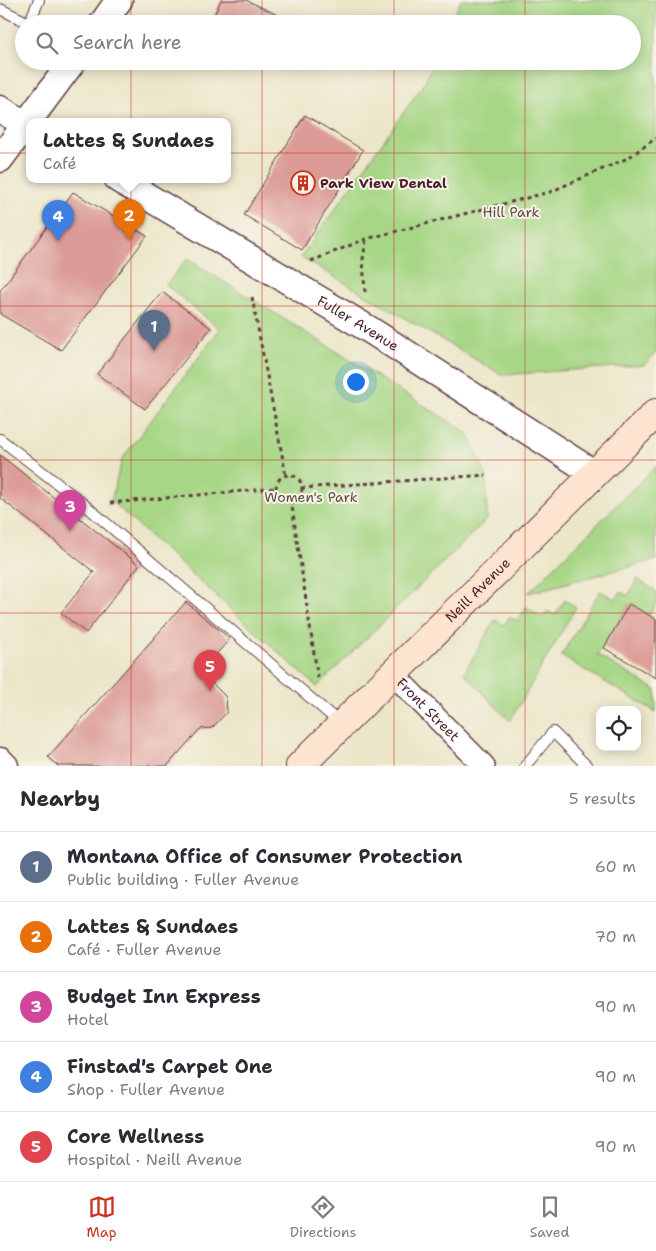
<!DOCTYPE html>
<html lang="en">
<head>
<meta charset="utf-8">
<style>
  body { margin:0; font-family:"Shantell Sans",sans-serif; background:#f2f2f3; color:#2b2b33 }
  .controls { position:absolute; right:15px; bottom:15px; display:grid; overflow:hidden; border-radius:10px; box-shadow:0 2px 12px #0003 }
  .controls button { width:45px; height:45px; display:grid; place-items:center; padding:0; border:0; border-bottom:1px solid #e1e1e2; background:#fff; color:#2b2b33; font:25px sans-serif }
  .you { position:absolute; left:355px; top:381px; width:18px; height:18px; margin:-12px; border:4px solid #fff; border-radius:50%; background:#1a73e8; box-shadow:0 0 0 8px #1a73e833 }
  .badge { display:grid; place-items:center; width:32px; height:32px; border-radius:50%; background:#c8321e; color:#fff; font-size:16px; font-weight:700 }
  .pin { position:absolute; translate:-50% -41px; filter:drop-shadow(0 1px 2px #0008) }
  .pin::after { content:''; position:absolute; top:26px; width:18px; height:15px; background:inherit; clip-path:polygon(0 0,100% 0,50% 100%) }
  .popup { position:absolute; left:26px; top:118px; width:205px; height:65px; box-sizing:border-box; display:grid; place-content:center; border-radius:10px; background:#fff; filter:drop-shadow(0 1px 4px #0005); font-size:16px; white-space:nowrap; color:#7c7c81 }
  .popup b { font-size:19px; color:#2b2b33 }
  .popup::after { content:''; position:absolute; left:50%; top:100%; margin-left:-10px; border:10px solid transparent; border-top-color:#fff }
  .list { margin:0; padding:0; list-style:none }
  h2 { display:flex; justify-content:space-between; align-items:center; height:65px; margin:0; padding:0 20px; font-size:21px }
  h2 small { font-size:16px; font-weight:400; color:#7c7c81 }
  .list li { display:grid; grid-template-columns:32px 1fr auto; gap:15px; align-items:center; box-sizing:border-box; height:70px; padding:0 20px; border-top:1px solid #e1e1e2 }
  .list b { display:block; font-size:19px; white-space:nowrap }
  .list p { margin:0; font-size:16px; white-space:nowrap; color:#7c7c81 }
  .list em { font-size:16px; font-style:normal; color:#7c7c81 }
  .icon { flex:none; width:28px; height:28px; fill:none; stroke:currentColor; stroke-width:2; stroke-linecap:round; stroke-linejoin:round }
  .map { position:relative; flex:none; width:656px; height:766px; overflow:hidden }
  .search { position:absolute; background:#fff; box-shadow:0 2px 12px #0003; left:15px; right:15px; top:15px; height:55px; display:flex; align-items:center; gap:12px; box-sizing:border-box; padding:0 18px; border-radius:28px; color:#7c7c81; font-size:19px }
  .sheet { height:415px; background:#fff }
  nav { display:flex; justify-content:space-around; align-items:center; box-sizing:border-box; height:70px; border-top:1px solid #e1e1e2; background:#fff; font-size:14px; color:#7c7c81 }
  nav a { display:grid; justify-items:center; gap:2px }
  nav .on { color:#c8321e }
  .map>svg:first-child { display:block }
  .green { fill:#a7d786; stroke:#787b58 }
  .building { fill:#dc9b97 }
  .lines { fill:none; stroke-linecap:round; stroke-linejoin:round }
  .service-casing { stroke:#623d43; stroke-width:12 }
  .minor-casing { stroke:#623d43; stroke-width:24 }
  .tertiary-casing { stroke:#623d43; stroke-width:29 }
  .secondary-casing { stroke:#623d43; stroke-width:30 }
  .path { stroke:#623d43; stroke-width:3; stroke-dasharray:4 4; stroke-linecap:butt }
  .service { stroke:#fff; stroke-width:10 }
  .minor { stroke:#fff; stroke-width:21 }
  .tertiary { stroke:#fff; stroke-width:26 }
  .secondary { stroke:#fde4d0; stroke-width:28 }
  .grid { fill:none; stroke:#c8321e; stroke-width:1; stroke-opacity:0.55 }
  .labels { text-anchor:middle; stroke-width:4; stroke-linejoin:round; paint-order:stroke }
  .poi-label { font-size:14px; font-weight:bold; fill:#4a1f2b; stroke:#f7f3e8; text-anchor:start }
  .park-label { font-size:14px; fill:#614d42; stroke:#f7f3e8 }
  .street-label { font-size:14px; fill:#4a1f2b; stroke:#f7f3e8 }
</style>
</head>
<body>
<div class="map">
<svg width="656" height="766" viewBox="0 0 656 766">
  <rect width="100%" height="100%" fill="#f7f3e8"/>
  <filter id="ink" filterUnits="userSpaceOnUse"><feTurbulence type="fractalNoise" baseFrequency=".02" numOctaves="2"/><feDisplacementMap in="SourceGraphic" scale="10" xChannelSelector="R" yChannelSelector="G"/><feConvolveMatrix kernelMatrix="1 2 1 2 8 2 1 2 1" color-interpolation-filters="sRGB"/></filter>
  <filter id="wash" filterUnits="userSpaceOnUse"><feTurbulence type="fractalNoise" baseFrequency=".0096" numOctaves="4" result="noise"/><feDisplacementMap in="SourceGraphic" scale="20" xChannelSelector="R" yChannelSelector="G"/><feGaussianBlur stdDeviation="1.12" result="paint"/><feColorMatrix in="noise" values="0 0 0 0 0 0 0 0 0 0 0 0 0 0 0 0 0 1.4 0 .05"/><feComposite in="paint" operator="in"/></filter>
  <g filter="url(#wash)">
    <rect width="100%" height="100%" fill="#ece6c9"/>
    <g class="green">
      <polygon points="461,0 656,0 656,353 644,365 502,375 301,257 423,85 434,61 632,61 632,24 450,24"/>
      <polygon points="187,259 468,433 486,475 487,519 317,687 111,501 122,459 220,329 166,285"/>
      <polygon points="656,466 656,560 528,593"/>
      <polygon points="637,579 656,591 656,604 649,615 629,604 597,655 656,690 656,712 561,656 600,591 615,599 621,592 628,596"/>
      <polygon points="565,600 576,607 510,721 464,673 495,620 504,625 509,617 518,621 526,607 543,617 547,611 555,615"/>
    </g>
    <g id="blocks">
      <g class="building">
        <polygon points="221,0 246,0 297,24 210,24"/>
        <polygon points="305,115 363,150 302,250 244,215"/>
        <polygon points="73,192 147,236 61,350 0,314 0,291"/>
        <polygon points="162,292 211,328 145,409 97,374"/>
        <polygon points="0,455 139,565 86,633 61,613 94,572 0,498"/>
        <polygon points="186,602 230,639 210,661 212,683 226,697 227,712 212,728 200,729 167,766 58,766 48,757"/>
        <polygon points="629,604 656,619 656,678 604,648"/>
      </g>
    </g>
  </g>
  <g filter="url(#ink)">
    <use href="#blocks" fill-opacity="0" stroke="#623d43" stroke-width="1"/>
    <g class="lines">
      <g class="service-casing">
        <g id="service">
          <polyline points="0,9 29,23 39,0"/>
          <polyline points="0,439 85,505 341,724"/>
          <polyline points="525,766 553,732 587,766"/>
        </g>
      </g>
      <g class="minor-casing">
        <g id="minor">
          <path id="s1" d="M393 674 484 766"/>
        </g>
      </g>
      <g class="tertiary-casing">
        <g id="tertiary">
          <polyline points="102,24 119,0"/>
          <polyline points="0,109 30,127"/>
          <polyline points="0,159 73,61"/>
          <path id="s2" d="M118 179 370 330 595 474"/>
          <polyline points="0,761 5,766"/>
        </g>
      </g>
      <g class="secondary-casing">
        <g id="secondary">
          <path id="s3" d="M300 766 656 413"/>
        </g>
      </g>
      <g class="path">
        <polyline points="311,261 366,239 550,192 628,158 656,138"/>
        <polyline points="365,292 363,259 366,240"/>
        <polyline points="252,297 286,476"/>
        <circle cx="289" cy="488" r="13"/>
        <polyline points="301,488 486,475"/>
        <polyline points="291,500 318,680"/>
        <polyline points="110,503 276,488"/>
      </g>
      <use href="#service" class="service"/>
      <use href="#minor" class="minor"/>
      <use href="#tertiary" class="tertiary"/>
      <use href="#secondary" class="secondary"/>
    </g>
  </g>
  <path class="grid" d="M131 0V24M262 0V24M394 0V24M525 0V24M131 61V766M262 61V766M394 61V766M525 61V766M0 153H656M0 306H656M0 460H656M0 613H656"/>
  <defs>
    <g id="building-ring" transform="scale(1.25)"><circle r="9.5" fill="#f7f3e8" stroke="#c8321e" stroke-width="1.5"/><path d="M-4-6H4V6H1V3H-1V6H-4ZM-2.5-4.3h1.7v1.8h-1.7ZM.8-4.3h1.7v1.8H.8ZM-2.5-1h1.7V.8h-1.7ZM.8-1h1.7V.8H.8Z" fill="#c8321e"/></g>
  </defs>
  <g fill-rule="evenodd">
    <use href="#building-ring" x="303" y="183"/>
  </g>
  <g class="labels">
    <g class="poi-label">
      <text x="320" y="188">Park View Dental</text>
    </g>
    <g class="park-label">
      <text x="511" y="217">Hill Park</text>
      <text x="311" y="502">Women's Park</text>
    </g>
    <g class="street-label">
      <text dy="5" stroke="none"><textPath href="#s2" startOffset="280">Fuller Avenue</textPath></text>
      <text dy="5" stroke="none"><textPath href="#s3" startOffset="250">Neill Avenue</textPath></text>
      <text dy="5" stroke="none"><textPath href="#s1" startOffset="50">Front Street</textPath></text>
    </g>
  </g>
</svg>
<div class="controls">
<button><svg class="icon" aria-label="locate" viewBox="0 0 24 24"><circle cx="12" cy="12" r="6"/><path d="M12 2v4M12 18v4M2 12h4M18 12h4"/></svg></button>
</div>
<div class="you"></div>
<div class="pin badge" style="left:154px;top:351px;background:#5c6f8a">1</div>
<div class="pin badge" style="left:129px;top:240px;background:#e8710a">2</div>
<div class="popup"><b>Lattes &amp; Sundaes</b>Café</div>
<div class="pin badge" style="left:70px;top:531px;background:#d1479c">3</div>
<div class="pin badge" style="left:58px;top:241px;background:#3f7fe0">4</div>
<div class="pin badge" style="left:210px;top:691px;background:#e0444e">5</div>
<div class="search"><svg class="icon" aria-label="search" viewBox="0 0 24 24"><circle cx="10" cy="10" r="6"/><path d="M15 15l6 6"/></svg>Search here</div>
</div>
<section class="sheet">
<h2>Nearby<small>5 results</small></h2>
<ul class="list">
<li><span class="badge" style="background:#5c6f8a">1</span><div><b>Montana Office of Consumer Protection</b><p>Public building · Fuller Avenue</p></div><em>60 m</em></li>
<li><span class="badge" style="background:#e8710a">2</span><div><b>Lattes &amp; Sundaes</b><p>Café · Fuller Avenue</p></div><em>70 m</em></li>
<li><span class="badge" style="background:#d1479c">3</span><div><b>Budget Inn Express</b><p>Hotel</p></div><em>90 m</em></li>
<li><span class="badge" style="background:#3f7fe0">4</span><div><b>Finstad's Carpet One</b><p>Shop · Fuller Avenue</p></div><em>90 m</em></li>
<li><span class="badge" style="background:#e0444e">5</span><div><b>Core Wellness</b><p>Hospital · Neill Avenue</p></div><em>90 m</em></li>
</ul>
</section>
<nav>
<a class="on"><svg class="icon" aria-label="map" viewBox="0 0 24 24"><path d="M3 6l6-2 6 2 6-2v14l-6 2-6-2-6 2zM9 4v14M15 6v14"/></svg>Map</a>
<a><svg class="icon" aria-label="directions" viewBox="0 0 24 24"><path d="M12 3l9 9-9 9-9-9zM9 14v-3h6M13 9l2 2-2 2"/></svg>Directions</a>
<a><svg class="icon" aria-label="saved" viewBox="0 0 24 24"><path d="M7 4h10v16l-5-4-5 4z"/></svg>Saved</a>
</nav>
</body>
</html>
